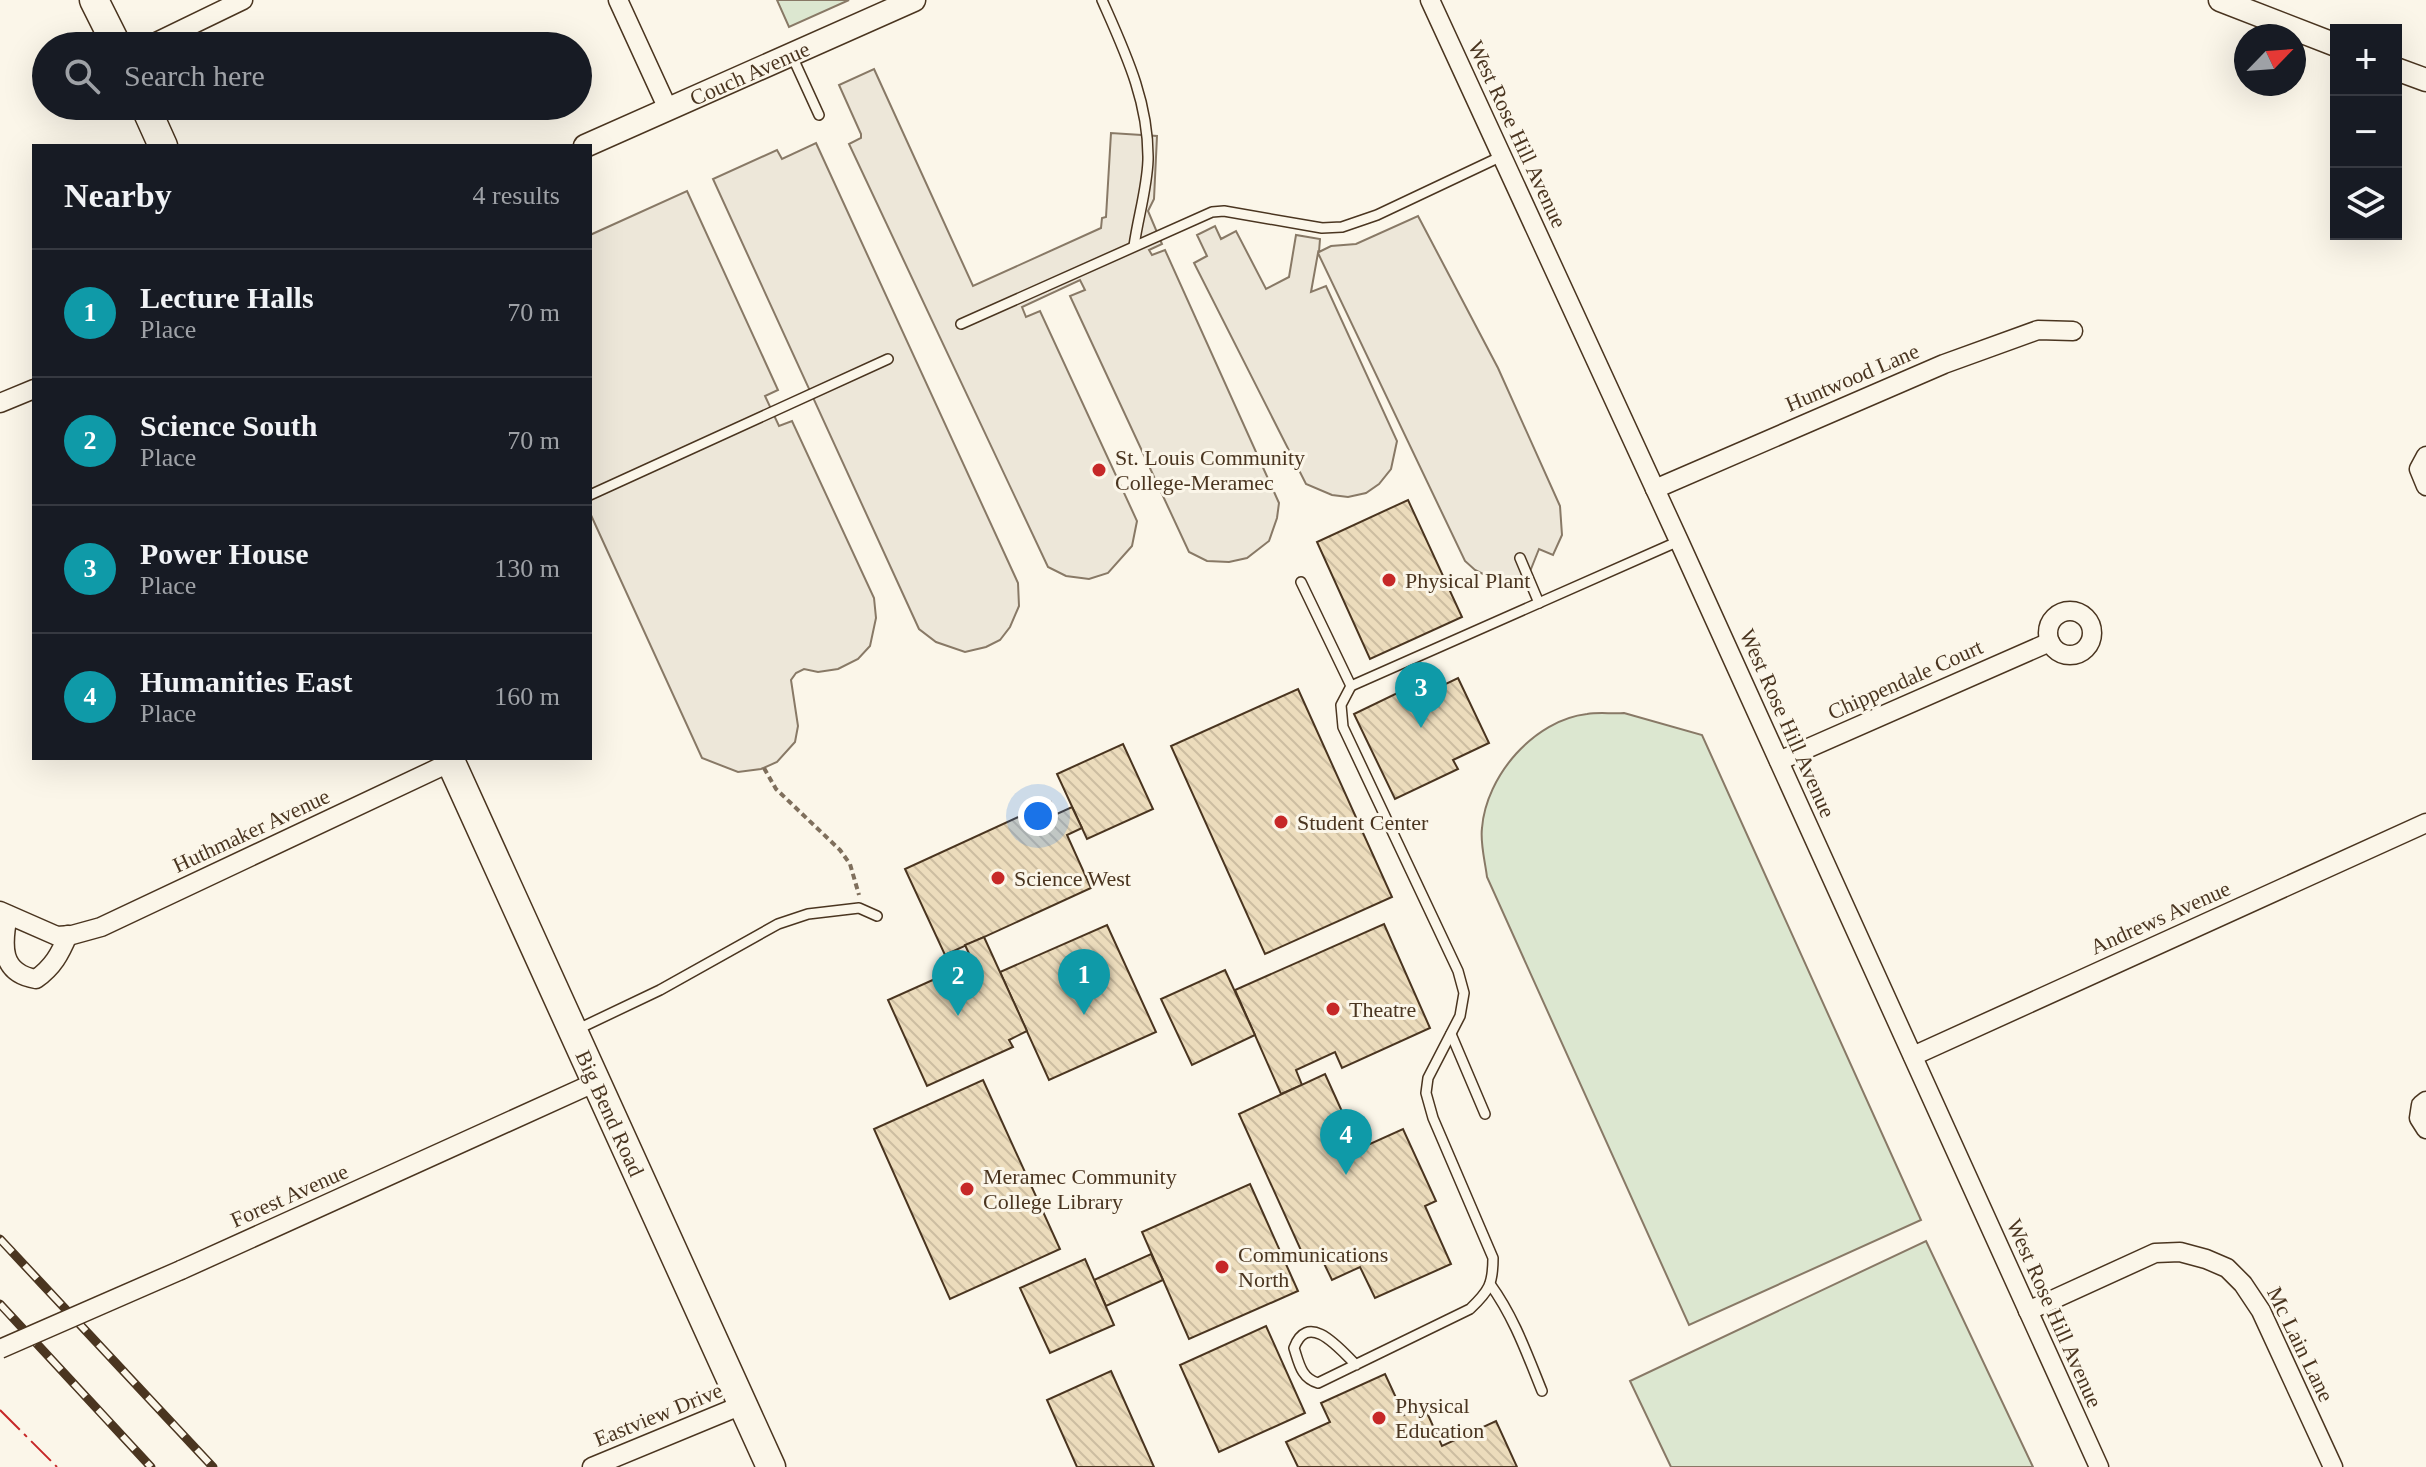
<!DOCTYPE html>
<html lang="en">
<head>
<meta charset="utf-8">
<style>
  body { margin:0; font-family:"Times New Roman",serif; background:#242831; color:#f1f3f6 }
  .controls { position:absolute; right:24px; top:24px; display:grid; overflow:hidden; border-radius:0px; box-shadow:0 8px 32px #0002 }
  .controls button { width:72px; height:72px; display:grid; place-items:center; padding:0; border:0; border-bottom:2px solid #363941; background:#171b24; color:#f1f3f6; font:40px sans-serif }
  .compass { position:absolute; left:2234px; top:24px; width:72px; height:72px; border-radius:50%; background:#171b24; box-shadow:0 8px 32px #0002; rotate:65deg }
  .you { position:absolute; left:1038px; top:816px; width:28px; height:28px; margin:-20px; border:6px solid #fff; border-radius:50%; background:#1a73e8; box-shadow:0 0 0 12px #1a73e833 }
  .badge { display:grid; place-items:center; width:52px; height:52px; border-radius:50%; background:#db2777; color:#fff; font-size:26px; font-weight:700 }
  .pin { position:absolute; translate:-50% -66px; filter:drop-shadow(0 2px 4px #0008) }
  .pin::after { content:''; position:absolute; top:42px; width:28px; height:24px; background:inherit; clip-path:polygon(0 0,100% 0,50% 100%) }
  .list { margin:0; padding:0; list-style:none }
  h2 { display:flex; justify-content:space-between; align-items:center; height:104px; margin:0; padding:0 32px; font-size:34px }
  h2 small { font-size:26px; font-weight:400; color:#9ea1a6 }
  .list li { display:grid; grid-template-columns:52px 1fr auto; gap:24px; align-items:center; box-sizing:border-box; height:128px; padding:0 32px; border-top:2px solid #363941 }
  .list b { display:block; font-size:30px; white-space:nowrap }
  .list p { margin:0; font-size:26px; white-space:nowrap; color:#9ea1a6 }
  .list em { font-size:26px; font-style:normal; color:#9ea1a6 }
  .icon { flex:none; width:44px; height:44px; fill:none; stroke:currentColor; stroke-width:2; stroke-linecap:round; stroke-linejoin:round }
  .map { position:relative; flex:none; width:2426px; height:1467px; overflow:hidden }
  .search { position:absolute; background:#171b24; box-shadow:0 8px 32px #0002; left:32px; top:32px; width:560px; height:88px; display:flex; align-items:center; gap:20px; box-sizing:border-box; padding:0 28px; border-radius:44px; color:#9ea1a6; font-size:30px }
  .panel { position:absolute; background:#171b24; box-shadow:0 8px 32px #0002; left:32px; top:144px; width:560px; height:616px; border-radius:0px }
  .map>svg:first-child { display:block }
  .pitch { fill:#dce7d0; stroke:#887966; stroke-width:2 }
  .parking { fill:#ede7d9; stroke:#887966; stroke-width:2 }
  .building { fill:url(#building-back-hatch); stroke:#4a3520; stroke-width:2 }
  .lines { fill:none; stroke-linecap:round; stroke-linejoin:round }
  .service-casing { stroke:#4a3520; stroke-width:12 }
  .minor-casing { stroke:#4a3520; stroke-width:21 }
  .tertiary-casing { stroke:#4a3520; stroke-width:25 }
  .primary-casing { stroke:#4a3520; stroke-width:31 }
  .path { stroke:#7f6f5c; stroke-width:4; stroke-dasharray:6 4; stroke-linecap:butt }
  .service { stroke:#fbf6e9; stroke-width:9 }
  .minor { stroke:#fbf6e9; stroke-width:18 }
  .tertiary { stroke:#fbf6e9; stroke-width:22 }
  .primary { stroke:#fbf6e9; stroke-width:28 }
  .rail-casing { stroke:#4a3520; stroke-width:9 }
  .rail { stroke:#fbf6e9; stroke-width:6; stroke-dasharray:18; stroke-linecap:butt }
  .minor-bridge-casing { stroke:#4a3520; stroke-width:21; stroke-linecap:butt }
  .minor-bridge { stroke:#fbf6e9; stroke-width:18 }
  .power { stroke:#c62828; stroke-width:2; stroke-dasharray:28 6 4 6; stroke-linecap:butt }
  .poi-dot { fill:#c62828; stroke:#fbf6e9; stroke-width:3 }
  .labels { text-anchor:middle; stroke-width:6; stroke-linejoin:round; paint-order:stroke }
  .street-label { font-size:22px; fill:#4a3520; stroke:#fbf6e9 }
  .poi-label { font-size:22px; fill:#4a3520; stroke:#fbf6e9; text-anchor:start }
</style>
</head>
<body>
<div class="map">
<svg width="2426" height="1467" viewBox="0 0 2426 1467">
  <defs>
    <pattern id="building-back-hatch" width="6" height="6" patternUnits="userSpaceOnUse" patternTransform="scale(2)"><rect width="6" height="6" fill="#ecdcbc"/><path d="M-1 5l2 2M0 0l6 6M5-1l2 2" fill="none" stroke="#ccbda1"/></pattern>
  </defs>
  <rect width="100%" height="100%" fill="#fbf6e9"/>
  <g class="pitch">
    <polygon points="777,0 849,0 789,27"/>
    <path d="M1624 713 1702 735 1921 1220 1689 1325 1487 877C1485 861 1480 843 1482 828 1486 776 1534 720 1587 714 1599 712 1612 714 1624 713Z"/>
    <polygon points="1926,1241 2033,1467 1671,1467 1630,1381"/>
  </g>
  <g class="parking">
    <polygon points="874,69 973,286 1101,228 1102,218 1106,217 1111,133 1157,136 1154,199 1148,211 1162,244 1149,250 1152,255 1165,250 1279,503 1277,518 1269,541 1247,558 1229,562 1207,561 1189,552 1070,296 1085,290 1080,280 1022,307 1026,317 1040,311 1137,521 1132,546 1108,573 1089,579 1066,576 1048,567 849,144 861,138 861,134 839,85"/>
    <polygon points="816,143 1018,583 1019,606 1010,627 1000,640 986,647 965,652 936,642 919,629 713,179 777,150 782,159"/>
    <polygon points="687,191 778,390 765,396 779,426 792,421 874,598 876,618 870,646 858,659 838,669 818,672 804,669 796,673 791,680 798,726 795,742 777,762 761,769 738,772 702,758 590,513 590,235"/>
    <polygon points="1418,216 1498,368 1560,506 1562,535 1553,555 1539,549 1531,569 1520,579 1509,581 1493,579 1475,570 1465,561 1318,253 1311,292 1326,286 1397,441 1391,469 1379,484 1366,493 1348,497 1332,495 1306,484 1194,263 1207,256 1197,235 1215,226 1221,239 1236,231 1266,289 1289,277 1296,235 1320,239 1319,252 1331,246 1356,244"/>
  </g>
  <g class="building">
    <polygon points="1408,500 1462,617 1370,659 1317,542"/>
    <polygon points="1458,678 1489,743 1453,760 1458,769 1395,799 1354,714 1420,682 1425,694"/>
    <polygon points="1298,689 1392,897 1265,954 1171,746"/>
    <polygon points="1123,744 1153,809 1087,839 1057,774"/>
    <polygon points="1051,802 1057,814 1072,807 1082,828 1067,835 1091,888 945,955 905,869"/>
    <polygon points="1384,924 1430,1028 1342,1068 1335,1052 1296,1070 1302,1085 1281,1094 1235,990"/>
    <polygon points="1107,925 1156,1032 1049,1080 1000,972"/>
    <polygon points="984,937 1027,1031 1009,1040 1013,1047 927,1086 888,1000 973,962 965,945"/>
    <polygon points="1225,970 1255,1035 1192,1065 1161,999"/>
    <polygon points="1325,1074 1359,1149 1403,1129 1436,1201 1425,1206 1451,1264 1375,1298 1360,1267 1332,1280 1318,1251 1304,1257 1239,1114"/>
    <polygon points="983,1080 1060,1249 950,1299 874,1129"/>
    <polygon points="1250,1184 1298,1291 1189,1339 1142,1232"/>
    <polygon points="1151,1254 1163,1280 1106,1306 1094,1280"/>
    <polygon points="1085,1259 1114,1325 1050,1353 1020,1288"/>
    <polygon points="1266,1326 1305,1413 1219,1452 1180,1365"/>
    <polygon points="1111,1371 1154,1467 1077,1467 1047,1400"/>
    <polygon points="1385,1374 1404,1415 1424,1406 1442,1446 1496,1421 1517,1467 1298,1467 1286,1442 1330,1422 1321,1403"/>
  </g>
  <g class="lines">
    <g class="service-casing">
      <g id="service">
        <path d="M1102 0C1125 52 1149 102 1148 160 1147 189 1138 217 1134 246"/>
        <polyline points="792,56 819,115"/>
        <polyline points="961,324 1212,212 1224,211 1322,228 1342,227 1377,215 1502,156"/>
        <polyline points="590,495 888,359"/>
        <polyline points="1520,558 1539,603"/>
        <path d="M1301 582 1351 686 1341 705 1343 727 1458 971 1464 993 1460 1016 1428 1078 1426 1093 1433 1118 1493 1258C1493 1284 1489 1291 1470 1309L1318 1383C1301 1378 1299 1363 1294 1348 1308 1310 1340 1349 1356 1365"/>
        <polyline points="1351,686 1679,541"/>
        <polyline points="576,1030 660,990 778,924 808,914 859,908 877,916"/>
        <polyline points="1451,1034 1485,1114"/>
        <path d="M1490 1284C1514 1317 1527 1354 1542 1391"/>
      </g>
    </g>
    <g class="minor-casing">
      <g id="minor">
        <polyline points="618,0 668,109"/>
        <polyline points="1430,0 1679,541 2099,1467"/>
        <polyline points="148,46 243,0"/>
        <polyline points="0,403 34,389"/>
        <polyline points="2426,456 2419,469 2426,486"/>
        <polyline points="1655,489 1944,364 2038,330 2073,331"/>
        <circle cx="2070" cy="633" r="22"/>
        <polyline points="1779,761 2050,642"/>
        <polyline points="0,911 57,936 72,935 101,927 451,762"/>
        <path d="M8 915C2 945 0 973 36 979 53 967 60 954 68 935"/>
        <polyline points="1913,1056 2426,823"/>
        <polyline points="2426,1101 2421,1105 2419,1118 2426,1129"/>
        <polyline points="181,1270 596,1082"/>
        <polyline points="2028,1311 2155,1253 2180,1252 2206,1259 2227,1268 2243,1284 2261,1311 2333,1467"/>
        <polyline points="592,1467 742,1405"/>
      </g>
    </g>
    <g class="tertiary-casing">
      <g id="tertiary">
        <polyline points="2220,0 2336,45"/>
        <polyline points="2396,69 2426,80"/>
        <path id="s1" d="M585 146 914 0"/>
      </g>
    </g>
    <g class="primary-casing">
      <g id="primary">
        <polyline points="94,0 117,46"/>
        <polyline points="145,106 163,146"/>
        <path id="s2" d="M449 758 771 1467"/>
      </g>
    </g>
    <polyline class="path" points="764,768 776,789 840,850 850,864 859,895"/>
    <use href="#service" class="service"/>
    <use href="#minor" class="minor"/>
    <use href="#tertiary" class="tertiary"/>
    <use href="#primary" class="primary"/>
    <g class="rail-casing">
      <g id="rail">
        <polyline points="0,1239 213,1467"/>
        <polyline points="0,1304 151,1467"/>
      </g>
    </g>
    <use href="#rail" class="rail"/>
    <g class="minor-bridge-casing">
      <polyline id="minor-bridge" points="0,1349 181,1270"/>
    </g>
    <use href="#minor-bridge" class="minor-bridge"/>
    <polyline class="power" points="0,1410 57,1467"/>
  </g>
  <g class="poi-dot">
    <circle cx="1099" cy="470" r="8"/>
    <circle cx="1389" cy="580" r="8"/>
    <circle cx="1281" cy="822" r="8"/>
    <circle cx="998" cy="878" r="8"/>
    <circle cx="1333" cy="1009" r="8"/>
    <circle cx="967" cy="1189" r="8"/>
    <circle cx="1222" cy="1267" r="8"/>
    <circle cx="1379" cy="1418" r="8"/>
  </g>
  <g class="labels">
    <g class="street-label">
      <text dy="8" stroke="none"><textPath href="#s1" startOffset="180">Couch Avenue</textPath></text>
      <text transform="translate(1518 134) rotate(65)" y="8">West Rose Hill Avenue</text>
      <text transform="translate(1852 377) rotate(-23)" y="8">Huntwood Lane</text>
      <text transform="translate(1905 679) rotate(-24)" y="8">Chippendale Court</text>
      <text transform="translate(1788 723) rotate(66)" y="8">West Rose Hill Avenue</text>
      <text transform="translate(251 830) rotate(-25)" y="8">Huthmaker Avenue</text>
      <text transform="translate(2160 917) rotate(-24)" y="8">Andrews Avenue</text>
      <text dy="8" stroke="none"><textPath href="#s2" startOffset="390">Big Bend Road</textPath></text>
      <text transform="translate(289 1195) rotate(-24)" y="8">Forest Avenue</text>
      <text transform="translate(2055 1313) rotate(66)" y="8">West Rose Hill Avenue</text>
      <text transform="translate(2301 1344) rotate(64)" y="8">Mc Lain Lane</text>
      <text transform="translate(658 1414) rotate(-22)" y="8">Eastview Drive</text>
    </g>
    <g class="poi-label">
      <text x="1115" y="465">St. Louis Community<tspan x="1115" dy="25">College-Meramec</tspan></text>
      <text x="1405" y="588">Physical Plant</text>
      <text x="1297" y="830">Student Center</text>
      <text x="1014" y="886">Science West</text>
      <text x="1349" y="1017">Theatre</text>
      <text x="983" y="1184">Meramec Community<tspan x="983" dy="25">College Library</tspan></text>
      <text x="1238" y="1262">Communications<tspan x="1238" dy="25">North</tspan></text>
      <text x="1395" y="1413">Physical<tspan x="1395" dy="25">Education</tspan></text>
    </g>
  </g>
</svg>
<div class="controls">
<button>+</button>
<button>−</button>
<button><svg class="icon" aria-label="layers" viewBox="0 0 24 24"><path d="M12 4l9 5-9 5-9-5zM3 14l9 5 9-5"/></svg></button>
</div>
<svg class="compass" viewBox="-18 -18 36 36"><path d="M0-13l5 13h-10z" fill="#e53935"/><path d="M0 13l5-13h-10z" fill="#9ea1a6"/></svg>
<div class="you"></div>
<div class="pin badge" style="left:1084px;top:1015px;background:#0f9aa8">1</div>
<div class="pin badge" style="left:958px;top:1016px;background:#0f9aa8">2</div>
<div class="pin badge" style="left:1421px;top:728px;background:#0f9aa8">3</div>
<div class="pin badge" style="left:1346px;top:1175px;background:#0f9aa8">4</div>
<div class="search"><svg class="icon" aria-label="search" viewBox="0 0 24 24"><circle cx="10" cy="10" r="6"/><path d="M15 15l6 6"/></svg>Search here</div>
<section class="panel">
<h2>Nearby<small>4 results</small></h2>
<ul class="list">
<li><span class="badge" style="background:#0f9aa8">1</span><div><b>Lecture Halls</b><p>Place</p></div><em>70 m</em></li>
<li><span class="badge" style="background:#0f9aa8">2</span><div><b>Science South</b><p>Place</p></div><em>70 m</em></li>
<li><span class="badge" style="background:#0f9aa8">3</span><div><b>Power House</b><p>Place</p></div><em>130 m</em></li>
<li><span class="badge" style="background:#0f9aa8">4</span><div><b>Humanities East</b><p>Place</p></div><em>160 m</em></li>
</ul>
</section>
</div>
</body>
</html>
